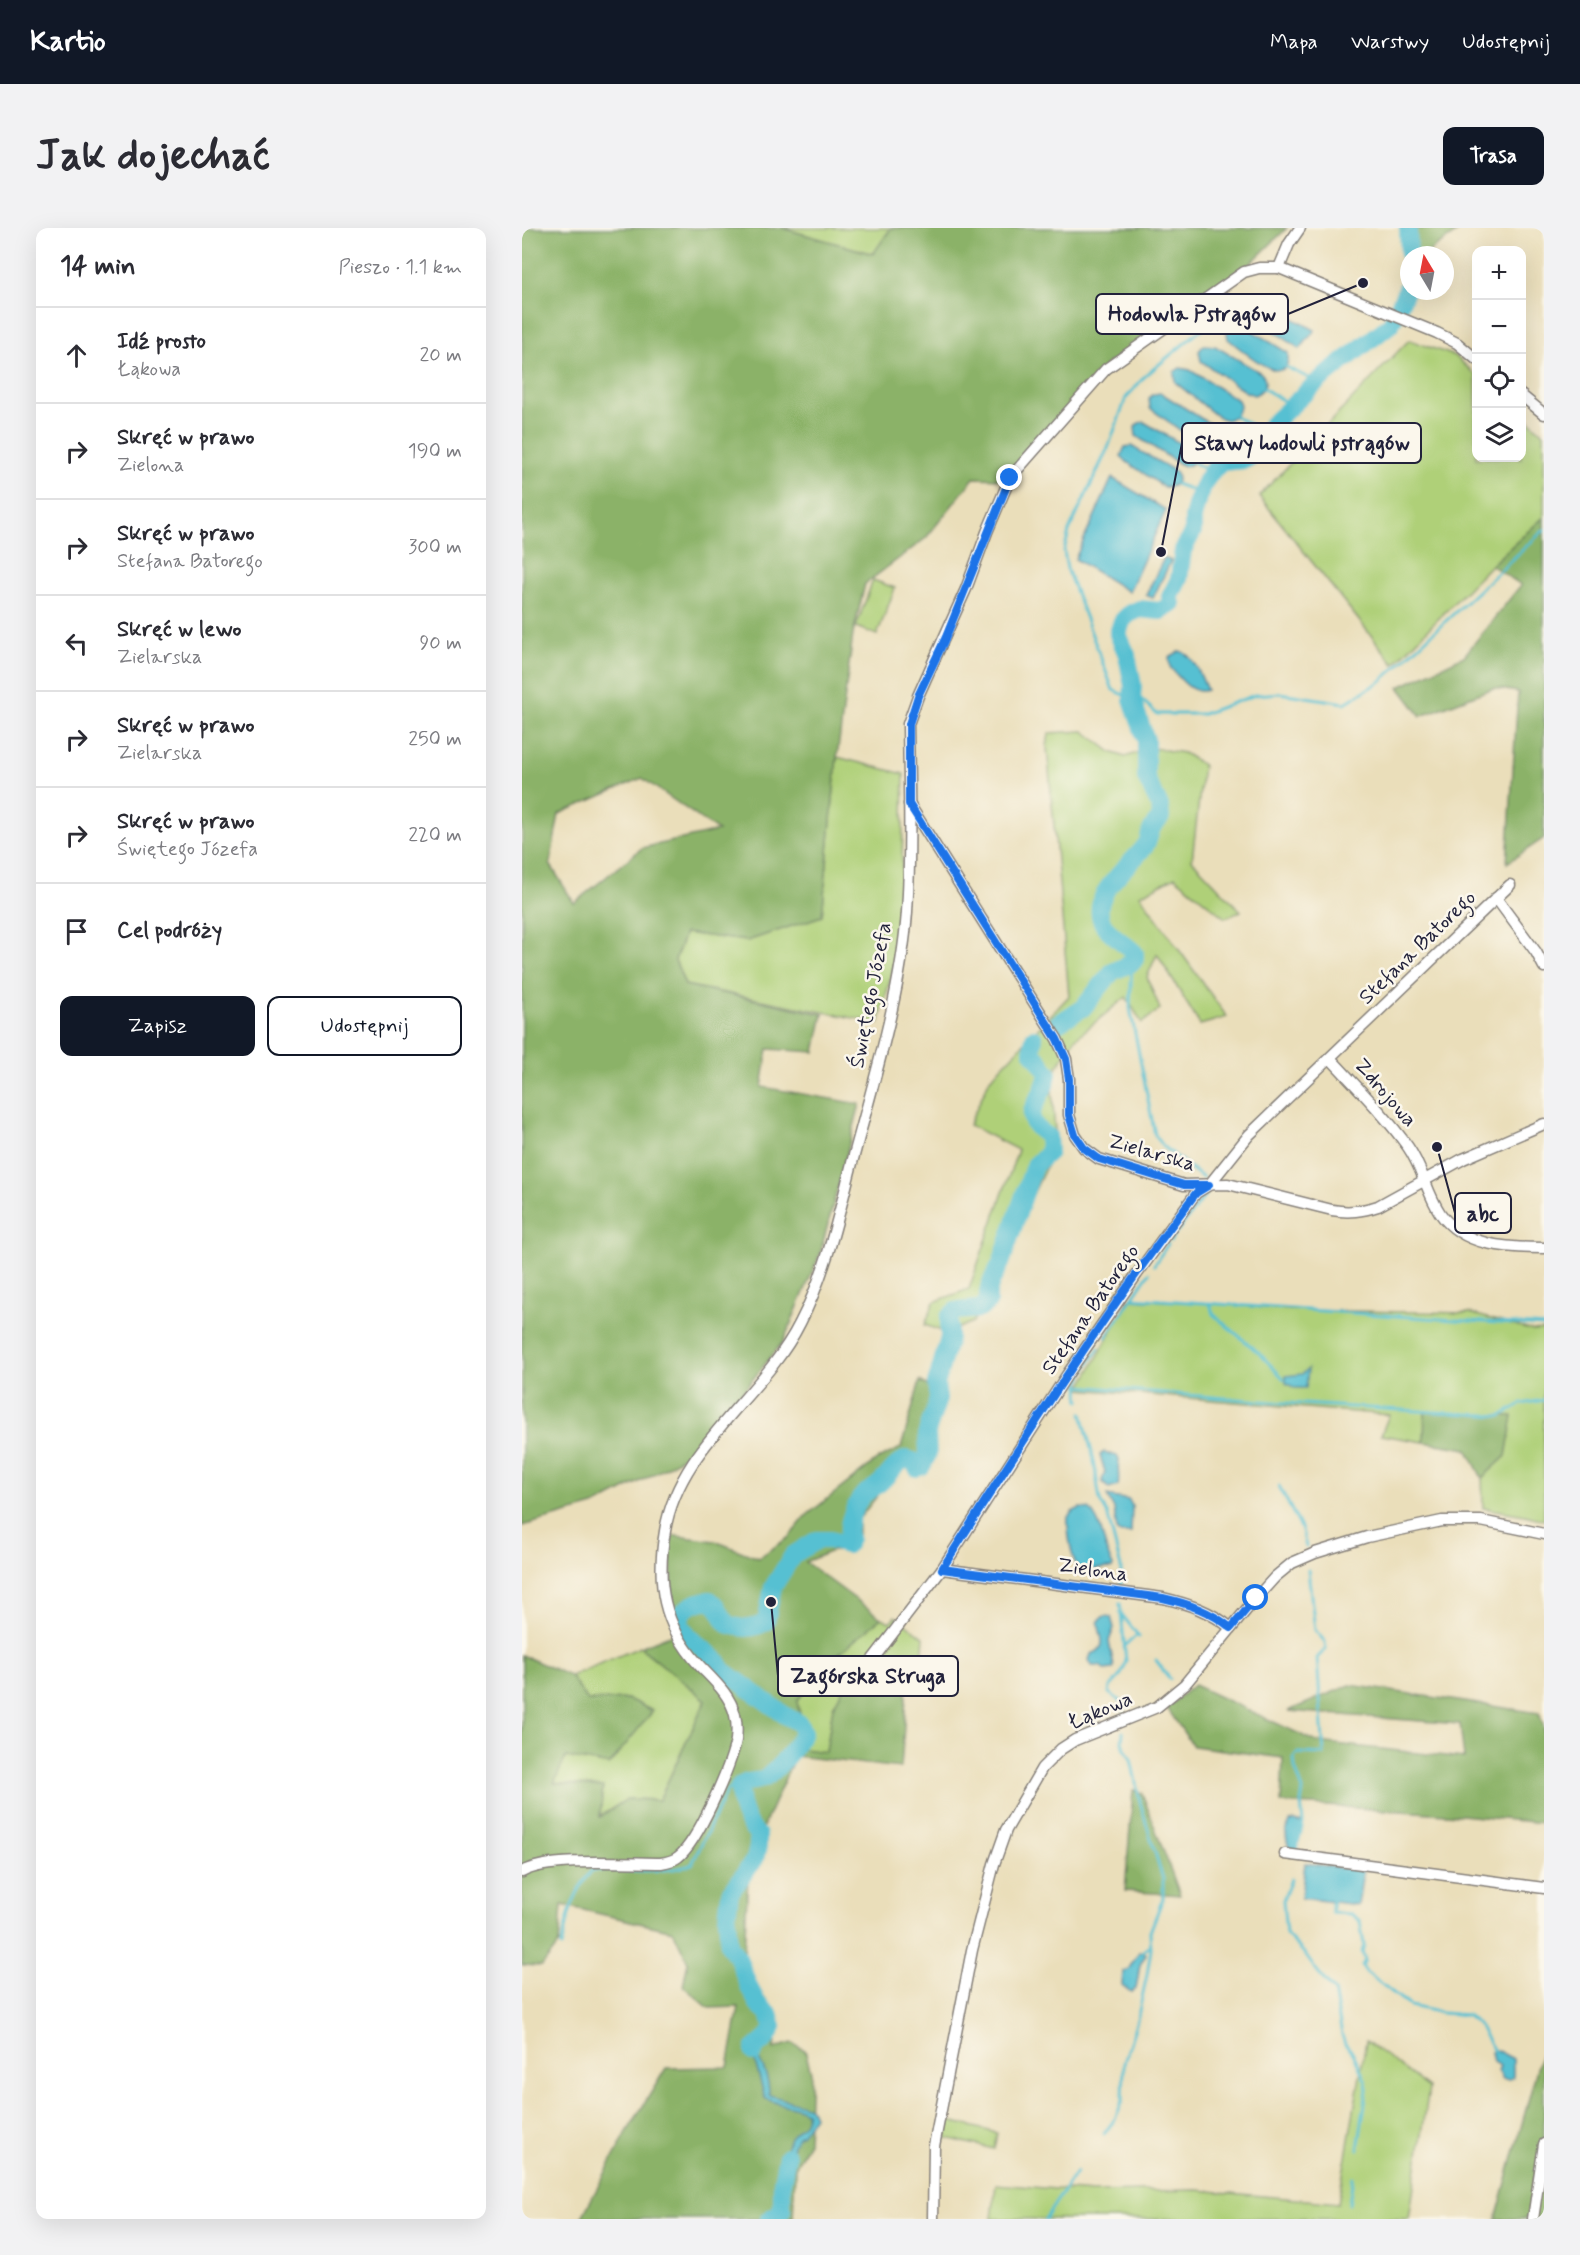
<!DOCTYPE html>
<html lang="pl">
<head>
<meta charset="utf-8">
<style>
  body { margin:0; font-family:Mynerve,sans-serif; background:#f2f2f3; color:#2b2b33 }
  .controls { position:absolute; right:18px; top:18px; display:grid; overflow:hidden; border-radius:12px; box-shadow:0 6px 24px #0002 }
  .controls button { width:54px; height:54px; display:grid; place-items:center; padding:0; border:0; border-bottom:2px solid #e1e1e2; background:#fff; color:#2b2b33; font:30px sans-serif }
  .compass { position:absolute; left:878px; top:18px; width:54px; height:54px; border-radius:50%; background:#fff; box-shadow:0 6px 24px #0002; rotate:350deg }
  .stop { position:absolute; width:18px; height:18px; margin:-14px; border:4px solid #1a73e8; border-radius:50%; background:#fff }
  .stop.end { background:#1a73e8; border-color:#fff; box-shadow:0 2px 6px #0008 }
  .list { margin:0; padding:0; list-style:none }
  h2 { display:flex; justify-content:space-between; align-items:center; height:78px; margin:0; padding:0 24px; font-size:26px }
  h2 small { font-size:20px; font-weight:400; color:#7c7c81 }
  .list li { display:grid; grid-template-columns:39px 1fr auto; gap:18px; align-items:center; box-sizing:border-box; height:96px; padding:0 24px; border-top:2px solid #e1e1e2 }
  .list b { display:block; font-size:22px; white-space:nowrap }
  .list p { margin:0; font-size:20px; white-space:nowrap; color:#7c7c81 }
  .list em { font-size:20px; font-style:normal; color:#7c7c81 }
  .actions { display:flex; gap:12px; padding:18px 24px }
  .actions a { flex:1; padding:14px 0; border:2px solid #111827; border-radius:12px; text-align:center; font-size:21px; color:#111827 }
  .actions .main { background:#111827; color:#fff }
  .icon { flex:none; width:33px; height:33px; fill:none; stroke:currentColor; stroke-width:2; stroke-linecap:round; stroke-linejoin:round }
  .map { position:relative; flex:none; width:1022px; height:1991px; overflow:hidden; border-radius:12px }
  header { display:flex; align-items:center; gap:36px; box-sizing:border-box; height:84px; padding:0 30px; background:#111827; color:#fff }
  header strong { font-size:28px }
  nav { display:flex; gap:33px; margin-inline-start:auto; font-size:21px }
  .intro { display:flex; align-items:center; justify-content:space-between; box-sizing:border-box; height:144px; padding:0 36px }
  h1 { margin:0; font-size:42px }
  .button { padding:15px 27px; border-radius:12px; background:#111827; color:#fff; font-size:21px; font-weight:700 }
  main { display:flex; gap:36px; padding:0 36px }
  aside { flex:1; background:#fff; border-radius:12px; box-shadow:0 6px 24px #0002 }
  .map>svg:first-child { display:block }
  .green { fill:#afd078; stroke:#68795a; stroke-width:1.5 }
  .forest { fill:#8bb268; stroke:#566a52; stroke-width:1.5; fill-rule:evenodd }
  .water { fill:#56c0d2; stroke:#3c7186; stroke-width:1.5 }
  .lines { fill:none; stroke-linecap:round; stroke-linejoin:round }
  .stream { stroke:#56c0d2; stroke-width:3 }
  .river { stroke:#56c0d2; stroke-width:18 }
  .street-casing { stroke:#86807a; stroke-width:13 }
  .street { stroke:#fff; stroke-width:10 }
  .route { stroke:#1a73e8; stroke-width:8 }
  .labels { text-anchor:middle; stroke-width:5; stroke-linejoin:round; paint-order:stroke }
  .street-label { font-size:21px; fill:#22223b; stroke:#fbf7ec }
  .leader { fill:none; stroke:#22223b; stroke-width:2 }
  .callout-dot { fill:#22223b; stroke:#fbf7ec; stroke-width:2 }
  .callout { fill:#fbf7ec; stroke:#22223b; stroke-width:2 }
  .callout-label { font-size:22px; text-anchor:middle; font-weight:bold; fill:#22223b }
</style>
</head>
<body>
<header>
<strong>Kartio</strong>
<nav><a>Mapa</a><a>Warstwy</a><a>Udostępnij</a></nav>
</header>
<div class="intro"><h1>Jak dojechać</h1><a class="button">Trasa</a></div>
<main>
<aside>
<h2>14 min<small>Pieszo · 1.1 km</small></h2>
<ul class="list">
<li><svg class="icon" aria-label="ahead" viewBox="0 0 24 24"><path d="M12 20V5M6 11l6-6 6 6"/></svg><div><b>Idź prosto</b><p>Łąkowa</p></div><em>20 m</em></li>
<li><svg class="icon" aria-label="right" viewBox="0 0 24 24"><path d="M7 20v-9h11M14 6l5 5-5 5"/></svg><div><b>Skręć w prawo</b><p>Zielona</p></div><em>190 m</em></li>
<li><svg class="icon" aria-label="right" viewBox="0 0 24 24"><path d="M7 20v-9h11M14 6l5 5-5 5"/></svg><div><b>Skręć w prawo</b><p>Stefana Batorego</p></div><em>300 m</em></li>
<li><svg class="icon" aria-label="left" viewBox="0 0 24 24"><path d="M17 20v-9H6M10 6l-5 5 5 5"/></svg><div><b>Skręć w lewo</b><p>Zielarska</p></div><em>90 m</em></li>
<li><svg class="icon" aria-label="right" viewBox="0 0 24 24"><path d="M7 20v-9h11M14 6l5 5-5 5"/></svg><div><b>Skręć w prawo</b><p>Zielarska</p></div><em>250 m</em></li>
<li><svg class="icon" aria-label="right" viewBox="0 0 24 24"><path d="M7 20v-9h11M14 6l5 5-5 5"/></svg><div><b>Skręć w prawo</b><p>Świętego Józefa</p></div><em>220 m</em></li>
<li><svg class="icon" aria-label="arrive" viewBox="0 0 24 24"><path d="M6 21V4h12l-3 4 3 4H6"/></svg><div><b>Cel podróży</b></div></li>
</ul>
<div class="actions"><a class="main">Zapisz</a><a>Udostępnij</a></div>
</aside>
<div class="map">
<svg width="1022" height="1991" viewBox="0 0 1022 1991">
  <rect width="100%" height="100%" fill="#fbf7ec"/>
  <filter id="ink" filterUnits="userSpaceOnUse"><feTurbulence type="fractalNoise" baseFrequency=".0167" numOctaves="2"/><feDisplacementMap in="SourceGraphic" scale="12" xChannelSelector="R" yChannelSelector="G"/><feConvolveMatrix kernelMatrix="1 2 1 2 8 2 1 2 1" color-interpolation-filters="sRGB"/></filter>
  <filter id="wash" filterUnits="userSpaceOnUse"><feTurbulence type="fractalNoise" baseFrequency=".008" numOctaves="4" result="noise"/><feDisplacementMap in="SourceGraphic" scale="24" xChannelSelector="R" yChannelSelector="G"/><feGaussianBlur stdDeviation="1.35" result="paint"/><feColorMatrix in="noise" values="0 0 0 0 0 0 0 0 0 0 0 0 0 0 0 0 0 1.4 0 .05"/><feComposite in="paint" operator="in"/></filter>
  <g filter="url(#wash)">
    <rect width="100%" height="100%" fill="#eadeba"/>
    <g class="green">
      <polygon points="260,0 369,0 352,26"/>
      <polygon points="887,112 933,128 954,147 954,230 999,230 1000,186 1022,206 1022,289 969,337 872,436 737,268"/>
      <polygon points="351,352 373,360 355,407 334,399"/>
      <polygon points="562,503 589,524 603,529 630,520 662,525 681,537 670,632 719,683 703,690 653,649 618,667 705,789 678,797 635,726 625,749 638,781 620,795 604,769 554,810 529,848 534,917 451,1094 425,1105 403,1097 412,1074 447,1061 496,922 447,897 468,851 547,768 525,519 527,505"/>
      <polygon points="315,529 382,546 379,682 371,740 357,795 163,757 153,732 163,705 225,713 300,688"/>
      <polygon points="607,1071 688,1075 768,1082 948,1085 1011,1103 1022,1102 1022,1292 1003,1287 961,1280 960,1250 984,1228 990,1188 903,1184 902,1214 859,1207 867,1187 558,1161"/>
      <polygon points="373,1388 402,1409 400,1433 385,1456 341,1425 311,1479 304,1524 281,1522 281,1494 276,1486 275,1473 302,1438 359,1390 368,1394"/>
      <polygon points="118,1419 184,1472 137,1572 105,1571 77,1589 32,1555 43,1529 131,1483 106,1471 66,1473 48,1448"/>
      <polygon points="844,1813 907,1860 887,1991 470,1991 474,1956 570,1964 676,1962 816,1975"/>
      <polygon points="428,1893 475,1905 472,1921 424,1910"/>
    </g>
    <g class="forest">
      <path d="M0 0H260L351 26 369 0H765L719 45 584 137 482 251 452 250 404 310 343 356 331 406 315 529 300 688 225 713 163 705 153 732 163 757 301 786 293 824 246 821 240 859 338 876 298 1026 261 1114 177 1218 145 1239 72 1278 0 1298ZM120 550 196 603 120 620 52 675 28 636 37 586Z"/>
      <polygon points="887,0 941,0 902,27 891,27"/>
      <polygon points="1022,289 1022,610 985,635 996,464 971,460 899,488 877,459 942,428 999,357 969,337"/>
      <path d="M398 1153 406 1158 413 1191 399 1232 376 1243 351 1273 336 1292V1307L326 1323H310L283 1334 359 1390 302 1438 275 1473C276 1482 280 1489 282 1497 284 1506 280 1512 281 1521L304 1524 311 1479 341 1424 385 1456 379 1540 273 1528 227 1631 221 1743 256 1788 252 1821 269 1815 283 1822 289 1844 286 1915 273 1940 271 1991H59L105 1904 144 1840 206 1839 217 1779 187 1780 161 1758 166 1734 151 1703 40 1677 37 1716 20 1738 0 1737V1427L48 1448 66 1473 106 1471 131 1483 87 1537 44 1529 32 1555 81 1559 78 1589 105 1571 137 1572 184 1472 118 1419 153 1405 147 1307 193 1313 236 1330 267 1309 285 1287 356 1231 379 1220Z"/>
      <polygon points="903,1184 991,1188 984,1228 960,1250 945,1221 902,1214"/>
      <polygon points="672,1457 795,1514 942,1530 938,1496 766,1483 828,1457 1017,1485 1022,1500 1022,1595 939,1587 759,1575 761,1530 671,1518 645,1480"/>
      <polygon points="611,1562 620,1565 658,1667 603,1663"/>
      <polygon points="1022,1815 1022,1991 974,1991"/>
    </g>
    <g class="water">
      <polygon points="736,72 793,102 778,121 724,84"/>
      <path d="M709 95 719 96 766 125C769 167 718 120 706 111L704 99Z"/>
      <path d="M682 117 693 118 739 145C747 154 742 163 732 167L724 164 679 133 677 123Z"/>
      <polygon points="658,140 668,142 716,172 718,178 713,188 705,192 696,189 653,154 652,144"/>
      <polygon points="639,165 693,199 695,205 692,214 684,217 677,216 628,180 627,170 632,166"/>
      <path d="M622 194 671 223 674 228C672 235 669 238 662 239L614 208 613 199 617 195Z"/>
      <path d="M609 218 653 243 656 250C654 258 650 259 642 259L602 232 599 228 603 219Z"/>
      <polygon points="590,250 644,282 607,364 553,331"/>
      <polygon points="642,330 649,333 631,370 624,367"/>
      <path d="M658 423C672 427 679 449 685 462 669 467 658 450 648 439L647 429Z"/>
      <polygon points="786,1141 784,1160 773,1160 764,1155 764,1148 780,1146"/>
      <path d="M582 1224 595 1228 597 1232C595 1241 598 1249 596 1258L587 1261 580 1253 583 1244 578 1227Z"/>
      <polygon points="585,1268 607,1272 610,1278 609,1305 598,1305 595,1303 592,1281"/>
      <path d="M558 1280 567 1281C582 1296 581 1320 591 1338L590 1340 558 1342C549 1334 545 1301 546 1289L550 1284Z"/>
      <path d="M583 1388 589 1389 592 1400 587 1413 592 1439 591 1441 583 1442 578 1438H570L567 1432 569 1426C587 1421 578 1407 576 1395L579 1390Z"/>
      <path d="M773 1593 781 1595 774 1623H768C764 1611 762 1606 768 1594Z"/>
      <polygon points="783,1635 841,1643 836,1677 779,1670"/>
      <polygon points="621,1723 624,1726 618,1737 614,1761 609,1764 600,1757 601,1743 606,1742 617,1724"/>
      <path d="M244 1807 248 1811 233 1824C241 1838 247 1850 247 1867L288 1879 292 1889 280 1906 276 1908 271 1917 264 1953 258 1952C261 1939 262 1924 267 1912 272 1900 287 1899 284 1884 271 1876 256 1878 243 1870L229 1819Z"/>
      <polygon points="974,1822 991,1831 991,1849 988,1851 981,1851 976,1843 978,1838 971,1834 969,1824"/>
    </g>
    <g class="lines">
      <g class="stream">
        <polyline points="716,71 623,148 604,170 586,220 547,303 542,323 545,341 591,462 610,471 618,470 635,486 681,486 733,467 758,465 823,475 859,453 1022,302"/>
        <polyline points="762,138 795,154"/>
        <polyline points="741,160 770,178"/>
        <polyline points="713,188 749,208"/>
        <polyline points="695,205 729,228"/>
        <polyline points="672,234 688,245"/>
        <polyline points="654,256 678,265"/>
        <polyline points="610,735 608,780 633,907 641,918 681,950"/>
        <polyline points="649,1012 684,966"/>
        <polyline points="632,1037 646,1016"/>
        <polyline points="610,1070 1022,1098"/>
        <polyline points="688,1075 691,1086 738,1126 762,1151"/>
        <polyline points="584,1109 627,1045"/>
        <polyline points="556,1158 764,1175 979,1188 999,1176 1022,1172"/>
        <path d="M558 1173C554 1150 565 1138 577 1120"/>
        <polyline points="560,1185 572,1233 578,1273 585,1285 599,1339 599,1359"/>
        <polyline points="757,1258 780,1302 784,1319"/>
        <path d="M598 1375 604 1433C601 1447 596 1450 588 1459L587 1465 601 1475 602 1483"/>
        <polyline points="598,1384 617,1409"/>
        <polyline points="602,1419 615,1407"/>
        <polyline points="634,1432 640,1440"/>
        <polyline points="641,1442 648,1451"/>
        <polyline points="774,1623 781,1595 779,1575 781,1562 773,1540 772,1529 775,1525 802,1526 795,1430 804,1421 803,1414 793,1402 786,1342"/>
        <polyline points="769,1651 761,1672 764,1706 782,1725 796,1745 812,1763 820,1807 823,1816 831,1825 844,1854 845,1862 836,1921"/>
        <polyline points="810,1674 810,1685 829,1686 838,1693 842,1717 840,1724 843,1732 840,1738 844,1744 888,1778 920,1785 945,1787 958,1799 972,1823"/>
        <path d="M39 1719C46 1688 50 1667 70 1642 94 1642 151 1646 170 1636L205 1562 217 1559"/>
        <polyline points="621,1723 628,1718"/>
        <polyline points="582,1906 593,1891 601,1872 602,1835 615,1792 625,1747 629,1721 628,1704 641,1670 641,1651 618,1574 609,1531 600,1515 601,1504"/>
        <polyline points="827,1976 831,1949"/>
        <polyline points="523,1991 554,1944"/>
      </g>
      <g class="river">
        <polyline points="886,0 887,27"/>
        <path d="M536 795 561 780 590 744 610 735 613 731V725C605 717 586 705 581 696 565 666 609 638 623 618 627 613 627 606 630 600 632 596 636 593 639 589L638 578 624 550V512L610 471 611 458 605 427 596 406 600 393 607 386 618 381 638 383 650 376 648 369 657 351 661 322 671 303V290L676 269 684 252 691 242 701 234 723 232 735 225 749 208V197L795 154 869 96 887 56"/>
        <path d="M232 1825V1821L246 1809 251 1799 247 1786 236 1776 227 1759 216 1730 207 1718 205 1690 208 1665 233 1631 236 1618V1607C222 1594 218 1578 217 1559 225 1551 234 1555 243 1550 255 1543 276 1516 281 1504L277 1495 264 1488 201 1442C192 1423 164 1413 159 1396 158 1393 159 1389 159 1386 167 1376 175 1374 188 1372L194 1377 205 1396C220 1401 230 1402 244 1394L251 1359 271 1327 295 1312H308L325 1317 328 1310C323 1299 333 1276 341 1267 347 1262 355 1259 360 1253 370 1244 370 1238 384 1231L391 1233 395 1240 400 1238 406 1226 405 1204 416 1171 414 1156 427 1110V1089L433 1083 458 1081 466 1074V1064L470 1052 479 1035 512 938 527 924 526 908C491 886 522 876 526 845L510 823 512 810"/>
        <polyline points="247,1991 260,1983 260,1954 265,1928"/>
      </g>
    </g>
  </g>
  <g filter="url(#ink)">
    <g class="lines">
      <g class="street-casing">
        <g id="street">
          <polyline points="757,40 767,16 778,0"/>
          <polyline points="999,167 1022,186"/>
          <path d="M387 576 535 811 544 831 547 851V887L553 907 562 920 577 931 662 957 706 956 810 982C827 985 840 983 856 978L941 931 1022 896"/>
          <polyline points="974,670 1014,724 1022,739"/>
          <path d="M808 830C835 859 863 887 886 919 900 939 905 965 918 985 941 1019 986 1020 1022 1020"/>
          <path d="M420 1341 641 1370C667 1376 688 1383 709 1400"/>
          <polyline points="348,1435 420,1341 545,1147 615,1046 674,965 687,957 727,907 988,657"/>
          <polyline points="763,1626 1022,1660"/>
          <path d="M0 1644C26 1629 106 1635 139 1635 145 1634 151 1633 156 1629 176 1614 209 1537 214 1512 215 1504 215 1495 213 1487 208 1466 191 1452 177 1437 141 1397 134 1355 143 1303 157 1217 241 1169 278 1095 304 1045 316 989 330 935 351 855 379 766 385 684 389 621 387 558 386 496L396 468 444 361 465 304 488 250 584 141 722 44 737 40H757L915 105 935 115 954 131"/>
          <polyline points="411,1991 412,1918 450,1722 472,1636 484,1602 520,1540 539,1521 553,1512 635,1479 663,1456 734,1370 753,1349 770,1335 793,1325 845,1309 920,1293 959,1293 1022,1306"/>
          <polyline points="1011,1991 1022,1916"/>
        </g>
      </g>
      <use href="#street" class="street"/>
    </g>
  </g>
  <g class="lines" filter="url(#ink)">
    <path class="route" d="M488 250 424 409 396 468 387 496V576L535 811 544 831 547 851V887L553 907 562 920 577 931 662 957H687L674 965C582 1085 501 1213 420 1341L641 1370C667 1376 688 1383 709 1400L734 1370"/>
  </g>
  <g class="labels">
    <g class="street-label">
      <text transform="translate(895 719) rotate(-44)" y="7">Stefana Batorego</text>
      <text transform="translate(348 767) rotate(-79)" y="7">Świętego Józefa</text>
      <text transform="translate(864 864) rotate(49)" y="7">Zdrojowa</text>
      <text transform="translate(630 924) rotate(16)" y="7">Zielarska</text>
      <text transform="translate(568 1081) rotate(-55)" y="7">Stefana Batorego</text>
      <text transform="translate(571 1341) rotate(8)" y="7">Zielona</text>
      <text transform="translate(578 1482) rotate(-23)" y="7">Łąkowa</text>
    </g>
  </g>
  <path class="leader" d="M841 55L766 86M639 324L660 215M915 919L933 985M249 1374L256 1448"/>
  <g class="callout-dot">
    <circle cx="841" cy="55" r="6"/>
    <circle cx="639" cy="324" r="6"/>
    <circle cx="915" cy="919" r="6"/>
    <circle cx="249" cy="1374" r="6"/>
  </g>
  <g class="callout">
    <rect x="574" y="66" width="192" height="40" rx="6"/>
    <rect x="660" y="195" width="239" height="40" rx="6"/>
    <rect x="933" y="965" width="56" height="40" rx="6"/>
    <rect x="256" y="1428" width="180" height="40" rx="6"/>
  </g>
  <g class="callout-label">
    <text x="670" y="93">Hodowla Pstrągów</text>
    <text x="780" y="222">Stawy hodowli pstrągów</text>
    <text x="961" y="993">abc</text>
    <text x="346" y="1455">Zagórska Struga</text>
  </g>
</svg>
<div class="controls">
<button>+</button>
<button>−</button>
<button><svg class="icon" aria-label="locate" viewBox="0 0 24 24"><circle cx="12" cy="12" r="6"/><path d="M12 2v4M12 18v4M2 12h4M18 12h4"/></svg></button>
<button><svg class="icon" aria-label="layers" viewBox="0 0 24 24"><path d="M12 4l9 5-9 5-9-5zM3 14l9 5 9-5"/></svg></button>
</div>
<svg class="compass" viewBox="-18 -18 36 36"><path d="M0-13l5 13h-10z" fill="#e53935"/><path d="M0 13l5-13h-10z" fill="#7c7c81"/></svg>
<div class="stop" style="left:734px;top:1370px"></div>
<div class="stop end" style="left:488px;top:250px"></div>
</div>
</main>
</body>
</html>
